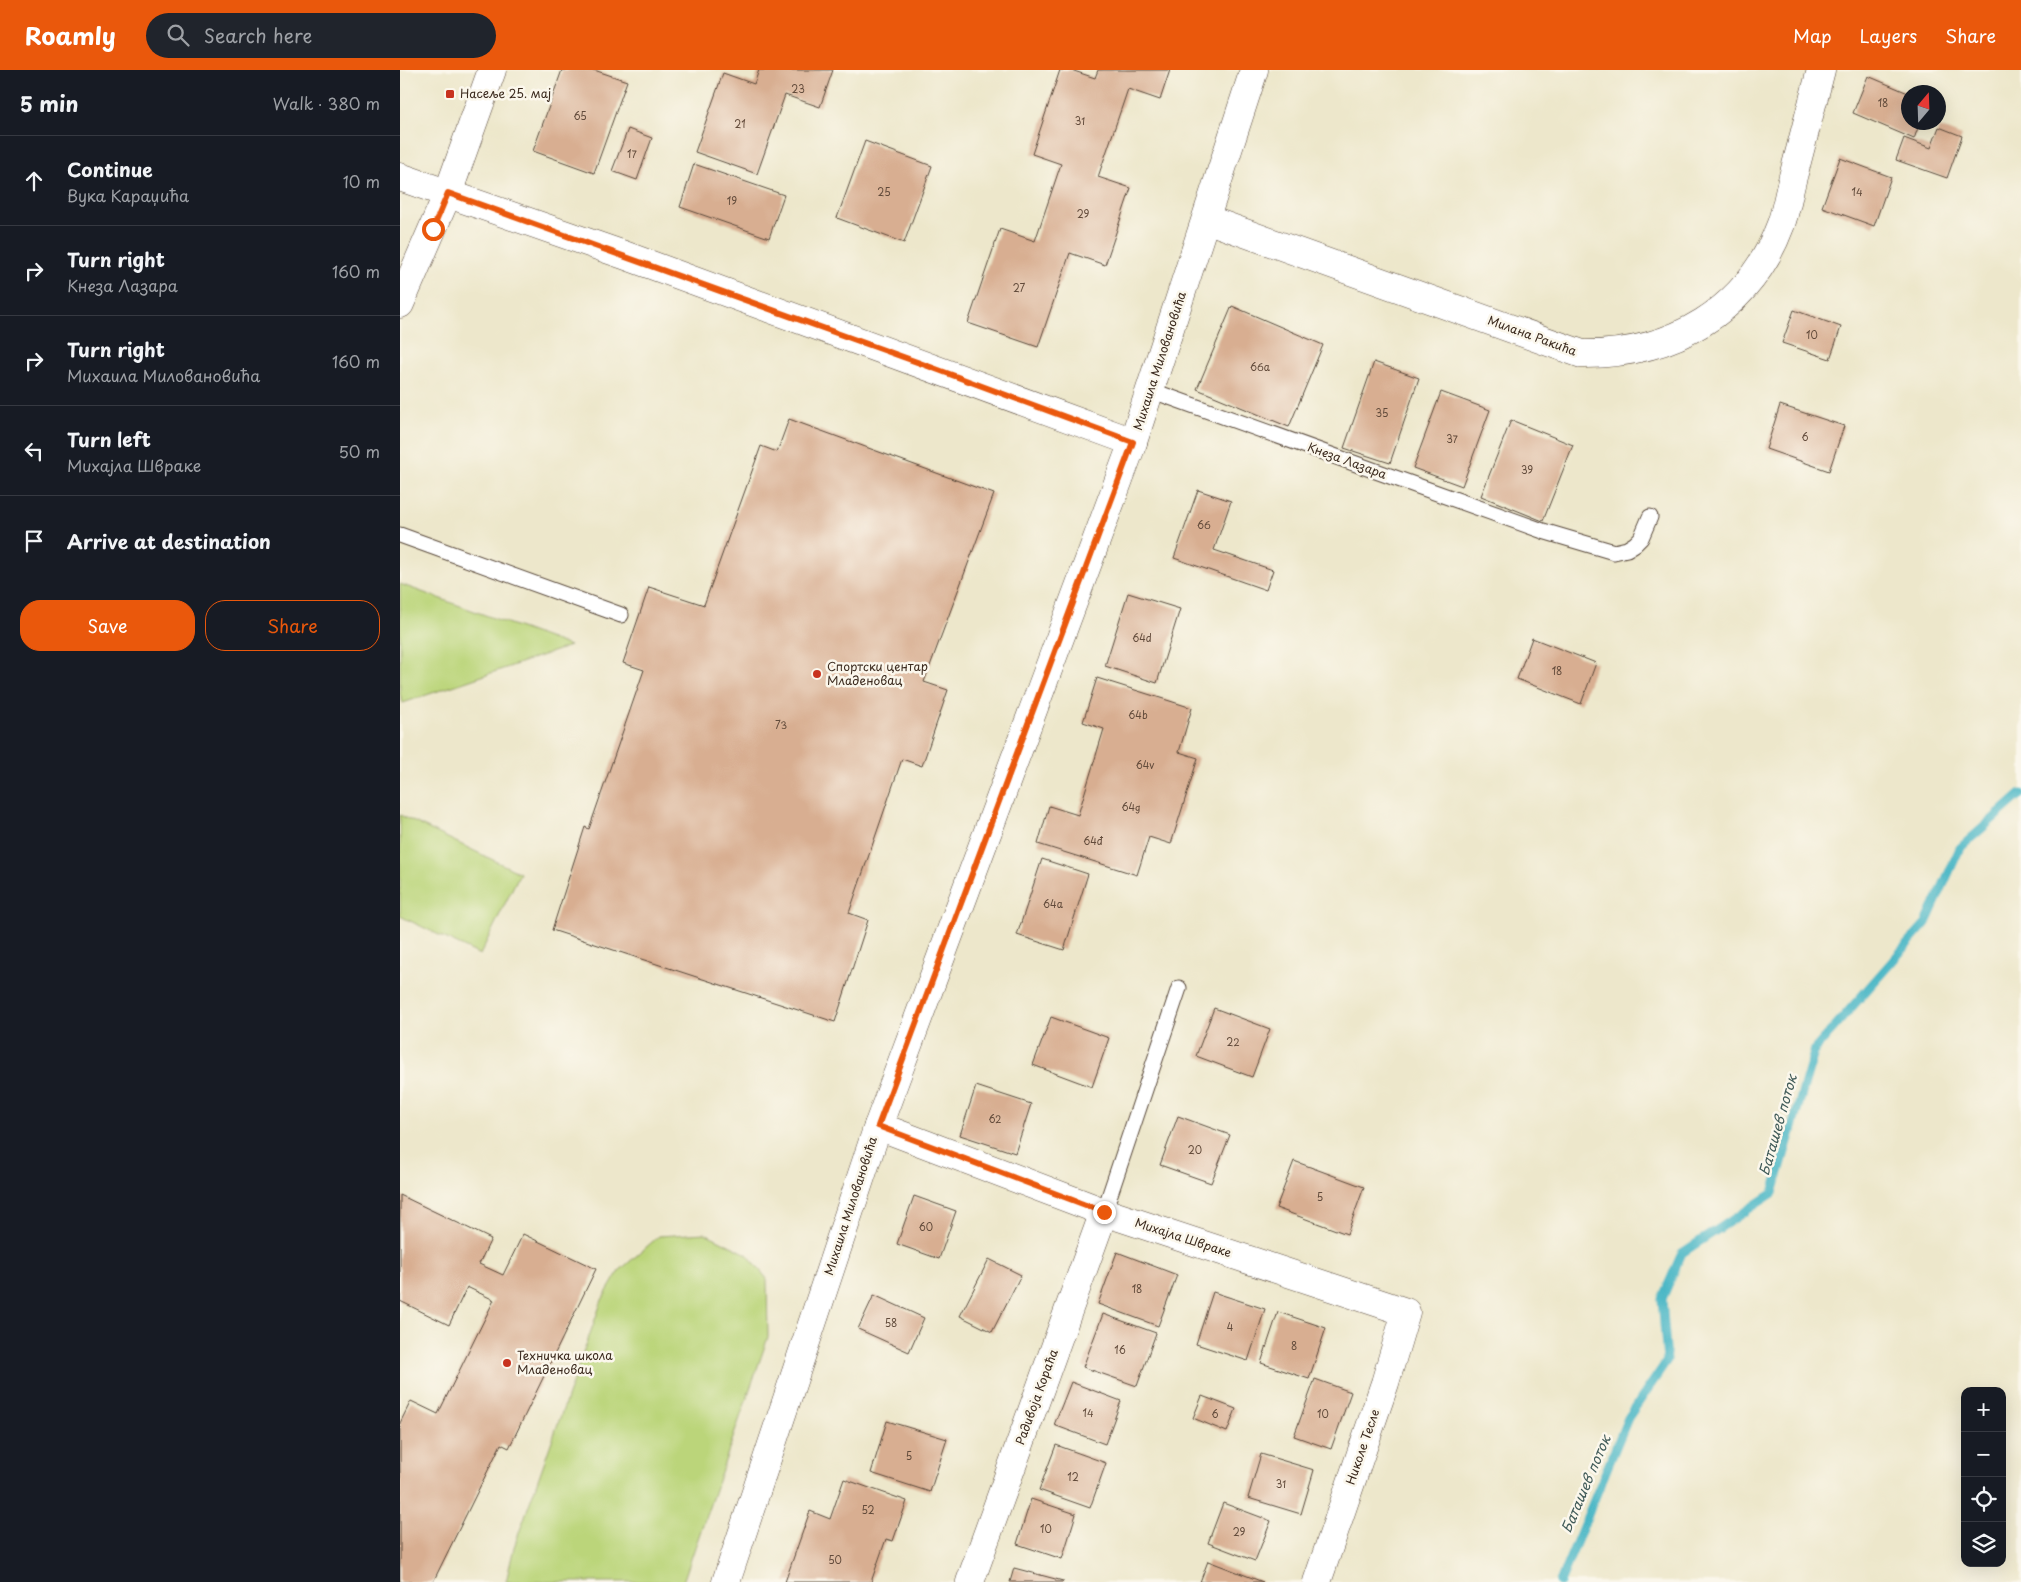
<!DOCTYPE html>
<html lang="en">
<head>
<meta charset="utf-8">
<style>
  body { margin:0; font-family:"Playpen Sans",sans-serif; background:#20242c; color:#f1f3f6 }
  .controls { position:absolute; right:15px; bottom:15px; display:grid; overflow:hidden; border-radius:10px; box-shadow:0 5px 20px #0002 }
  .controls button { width:45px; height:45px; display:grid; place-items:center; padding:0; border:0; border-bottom:1px solid #363941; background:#171b24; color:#f1f3f6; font:25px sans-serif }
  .compass { position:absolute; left:1501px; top:15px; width:45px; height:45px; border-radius:50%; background:#171b24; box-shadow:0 5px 20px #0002; rotate:19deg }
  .stop { position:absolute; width:15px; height:15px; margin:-11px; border:4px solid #ea580c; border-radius:50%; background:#fff }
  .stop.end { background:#ea580c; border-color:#fff; box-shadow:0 1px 5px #0008 }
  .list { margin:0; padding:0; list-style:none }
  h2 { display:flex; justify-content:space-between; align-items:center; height:65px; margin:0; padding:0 20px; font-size:21px }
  h2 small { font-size:16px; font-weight:400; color:#9ea1a6 }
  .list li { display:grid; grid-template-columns:32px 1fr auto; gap:15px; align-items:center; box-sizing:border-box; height:90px; padding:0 20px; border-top:1px solid #363941 }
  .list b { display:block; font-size:19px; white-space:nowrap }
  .list p { margin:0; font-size:16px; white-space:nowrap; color:#9ea1a6 }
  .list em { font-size:16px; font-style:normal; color:#9ea1a6 }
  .actions { display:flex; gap:10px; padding:15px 20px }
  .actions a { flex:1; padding:11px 0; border:1px solid #ea580c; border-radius:20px; text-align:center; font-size:18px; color:#ea580c }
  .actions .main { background:#ea580c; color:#fff }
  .icon { flex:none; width:28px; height:28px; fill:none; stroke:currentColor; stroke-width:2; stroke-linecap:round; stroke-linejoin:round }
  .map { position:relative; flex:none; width:1621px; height:1512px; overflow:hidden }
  header { display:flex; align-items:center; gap:30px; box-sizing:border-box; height:70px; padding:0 25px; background:#ea580c; color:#fff }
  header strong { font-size:24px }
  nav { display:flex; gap:28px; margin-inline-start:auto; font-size:18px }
  .search { width:350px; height:45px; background:#20242c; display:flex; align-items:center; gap:12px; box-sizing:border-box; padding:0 18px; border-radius:28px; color:#9ea1a6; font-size:19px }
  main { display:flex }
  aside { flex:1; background:#171b24 }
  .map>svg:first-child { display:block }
  .green { fill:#bbd57a; stroke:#7b804c }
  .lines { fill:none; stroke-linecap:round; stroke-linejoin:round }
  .stream { stroke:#4bb7c6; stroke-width:9 }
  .building { fill:#d8ae91 }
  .service-casing { stroke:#564638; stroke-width:17 }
  .minor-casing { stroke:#564638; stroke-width:29 }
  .tertiary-casing { stroke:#564638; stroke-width:29 }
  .service { stroke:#fff; stroke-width:15 }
  .minor { stroke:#fff; stroke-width:28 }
  .tertiary { stroke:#fff; stroke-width:28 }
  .route { stroke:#ea580c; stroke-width:6 }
  .poi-dot { fill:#c8321e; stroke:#fbf7ec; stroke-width:2 }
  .labels { text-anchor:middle; stroke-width:5; stroke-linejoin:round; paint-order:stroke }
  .number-label { font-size:10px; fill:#624b3b }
  .poi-label { font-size:12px; fill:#3b2a1e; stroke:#fbf7ec; text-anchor:start }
  .street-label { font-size:12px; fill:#3b2a1e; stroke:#fbf7ec }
  .water-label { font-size:14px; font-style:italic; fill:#415b59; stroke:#fbf7ec }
</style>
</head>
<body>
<header>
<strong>Roamly</strong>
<div class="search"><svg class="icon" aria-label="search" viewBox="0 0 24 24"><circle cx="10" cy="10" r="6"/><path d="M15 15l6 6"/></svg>Search here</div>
<nav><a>Map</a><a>Layers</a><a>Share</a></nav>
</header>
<main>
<aside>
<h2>5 min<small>Walk · 380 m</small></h2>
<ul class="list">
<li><svg class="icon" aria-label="ahead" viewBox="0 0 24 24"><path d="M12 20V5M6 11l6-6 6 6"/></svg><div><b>Continue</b><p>Вука Караџића</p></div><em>10 m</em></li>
<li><svg class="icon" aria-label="right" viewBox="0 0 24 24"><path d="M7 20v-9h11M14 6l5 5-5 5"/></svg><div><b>Turn right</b><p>Кнеза Лазара</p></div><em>160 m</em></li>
<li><svg class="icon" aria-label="right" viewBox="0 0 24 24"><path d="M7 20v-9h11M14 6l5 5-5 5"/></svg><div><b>Turn right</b><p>Михаила Миловановића</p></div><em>160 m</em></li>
<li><svg class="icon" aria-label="left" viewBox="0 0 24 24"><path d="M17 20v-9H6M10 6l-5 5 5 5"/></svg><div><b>Turn left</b><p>Михајла Швраке</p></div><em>50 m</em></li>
<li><svg class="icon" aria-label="arrive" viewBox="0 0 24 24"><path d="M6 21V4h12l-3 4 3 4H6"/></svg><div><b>Arrive at destination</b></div></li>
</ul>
<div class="actions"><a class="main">Save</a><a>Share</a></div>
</aside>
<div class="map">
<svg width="1621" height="1512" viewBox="0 0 1621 1512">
  <rect width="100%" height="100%" fill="#fbf7ec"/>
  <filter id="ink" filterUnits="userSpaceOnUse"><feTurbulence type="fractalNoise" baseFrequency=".02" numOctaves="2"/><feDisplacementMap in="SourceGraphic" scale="10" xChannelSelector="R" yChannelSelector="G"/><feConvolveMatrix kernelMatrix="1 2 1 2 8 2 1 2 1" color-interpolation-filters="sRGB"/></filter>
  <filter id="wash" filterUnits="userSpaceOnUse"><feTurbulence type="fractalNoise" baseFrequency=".0096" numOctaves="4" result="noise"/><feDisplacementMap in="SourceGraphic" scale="20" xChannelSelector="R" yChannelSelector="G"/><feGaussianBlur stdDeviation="1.12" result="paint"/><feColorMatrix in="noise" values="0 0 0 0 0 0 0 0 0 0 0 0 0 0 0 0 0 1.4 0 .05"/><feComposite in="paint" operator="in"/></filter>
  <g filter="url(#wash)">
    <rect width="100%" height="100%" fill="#ede7cb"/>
    <g class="green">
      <polygon points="0,514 170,576 3,633 0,624"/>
      <polygon points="0,745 120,803 80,885 0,846"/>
      <polygon points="305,1163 347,1184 367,1209 368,1267 283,1512 106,1512 114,1477 202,1230 219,1201 259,1166"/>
    </g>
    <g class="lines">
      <polyline class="stream" points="1160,1512 1228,1348 1267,1291 1262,1229 1282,1183 1373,1123 1415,979 1526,853 1560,778 1621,724"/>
    </g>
    <g id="blocks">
      <g class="building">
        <polygon points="162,0 194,0 227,11 194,103 133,81"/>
        <polygon points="359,0 433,0 420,37 385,25 357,104 295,82 323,3 354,14"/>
        <polygon points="660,0 671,0 695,8 698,0 770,0 760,30 728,19 698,107 731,118 705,195 670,183 638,277 568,253 600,159 635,171 661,94 632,84"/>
        <polygon points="1468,6 1508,23 1508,52 1520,52 1514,69 1453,43"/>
        <polygon points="1539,57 1562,66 1547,108 1496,90 1504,68 1531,78"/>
        <polygon points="228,59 252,68 237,110 212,101"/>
        <polygon points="465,71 532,96 504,173 437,148"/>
        <polygon points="1440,88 1491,107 1474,156 1422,137"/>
        <polygon points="294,94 384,125 369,168 280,137"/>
        <polygon points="832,236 923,275 889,357 797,319"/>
        <polygon points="1394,240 1441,257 1430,289 1382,273"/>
        <polygon points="974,292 1019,308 990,393 944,378"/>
        <polygon points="1041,322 1090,340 1062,416 1013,398"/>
        <polygon points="1380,335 1444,356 1429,401 1366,379"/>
        <polygon points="389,349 594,424 524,612 548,620 522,696 502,689 449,843 468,850 435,952 152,860 185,757 189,759 244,600 223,593 249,517 304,535 361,376 377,382"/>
        <polygon points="1111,350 1173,375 1143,451 1081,426"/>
        <polygon points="798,420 831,431 814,480 873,500 866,520 774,488"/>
        <polygon points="728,523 780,539 757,613 705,596"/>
        <polygon points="1132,568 1196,593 1181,634 1117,609"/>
        <polygon points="697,608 792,638 779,682 798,688 771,774 749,767 737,805 638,774 649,736 678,745 704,659 683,652"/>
        <polygon points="642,789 688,804 664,880 617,865"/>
        <polygon points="814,938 870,959 852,1007 796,986"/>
        <polygon points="651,947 709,968 692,1017 633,995"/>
        <polygon points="576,1016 631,1034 615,1083 560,1065"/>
        <polygon points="778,1046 830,1065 811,1113 760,1095"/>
        <polygon points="894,1091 964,1117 947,1164 876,1138"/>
        <polygon points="0,1125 91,1169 79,1194 103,1205 123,1164 196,1199 109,1378 101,1374 33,1512 0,1512 0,1353 11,1331 38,1344 94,1230 67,1217 49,1255 0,1231"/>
        <polygon points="514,1126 556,1141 539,1189 497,1174"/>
        <polygon points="717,1182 777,1205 758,1256 698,1234"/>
        <polygon points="589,1189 621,1205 592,1262 560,1246"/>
        <polygon points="813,1222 865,1239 848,1291 796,1274"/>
        <polygon points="474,1225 524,1248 509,1282 458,1259"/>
        <polygon points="878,1242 926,1258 909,1309 861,1293"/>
        <polygon points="703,1244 756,1263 737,1316 683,1297"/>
        <polygon points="915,1309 951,1322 931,1379 894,1366"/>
        <polygon points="671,1312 721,1331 705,1374 654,1355"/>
        <polygon points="802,1326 836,1339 827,1362 793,1348"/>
        <polygon points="487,1351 547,1369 530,1422 471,1403"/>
        <polygon points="656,1375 706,1393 690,1438 639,1420"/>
        <polygon points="861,1384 914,1400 901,1444 848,1428"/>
        <polygon points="444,1409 507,1431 493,1471 486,1469 471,1512 385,1512 410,1441 430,1449"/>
        <polygon points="631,1429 676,1444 662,1489 617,1474"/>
        <polygon points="823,1433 871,1451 855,1491 808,1473"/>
        <polygon points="808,1491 863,1512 800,1512"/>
        <polygon points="614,1498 663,1511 663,1512 610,1512"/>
      </g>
    </g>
  </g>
  <g filter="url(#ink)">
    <use href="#blocks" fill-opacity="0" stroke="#564638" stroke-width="1"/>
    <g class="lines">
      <g class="service-casing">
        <g id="service">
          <polyline points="750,320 1143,461 1214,482 1227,479 1235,474 1241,468 1250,447"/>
          <polyline points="0,465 221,545"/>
          <polyline points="704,1142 779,918"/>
        </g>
      </g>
      <g class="minor-casing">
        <g id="minor">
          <polyline points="0,107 224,185 733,372"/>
          <path d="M806 149 1182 284C1272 285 1349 241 1381 154 1387 137 1389 120 1394 103 1403 68 1412 34 1421 0"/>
          <polyline points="478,1056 704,1142 1006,1242 985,1313 917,1512"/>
          <polyline points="326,1512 478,1056 733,372 854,0"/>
          <polyline points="570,1512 704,1142"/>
        </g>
      </g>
      <g class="tertiary-casing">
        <polyline id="tertiary" points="0,234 48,123 92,0"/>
      </g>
      <use href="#service" class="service"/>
      <use href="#minor" class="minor"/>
      <use href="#tertiary" class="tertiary"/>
    </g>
  </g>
  <g class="lines" filter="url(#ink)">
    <polyline class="route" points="33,159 48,123 517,292 733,372 478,1056 704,1142"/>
  </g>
  <g class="poi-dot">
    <rect x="45" y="19" width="10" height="10" rx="2.5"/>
    <circle cx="417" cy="604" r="5"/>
    <circle cx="107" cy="1293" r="5"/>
  </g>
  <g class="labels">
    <g class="number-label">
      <text x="398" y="23">23</text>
      <text x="1483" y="37">18</text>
      <text x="180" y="50">65</text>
      <text x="680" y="55">31</text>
      <text x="340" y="58">21</text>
      <text x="232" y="88">17</text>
      <text x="484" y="126">25</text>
      <text x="1457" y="126">14</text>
      <text x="332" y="135">19</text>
      <text x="683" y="148">29</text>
      <text x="619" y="222">27</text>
      <text x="1412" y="269">10</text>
      <text x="860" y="301">66a</text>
      <text x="982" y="347">35</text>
      <text x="1405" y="371">6</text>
      <text x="1052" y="373">37</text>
      <text x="1127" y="404">39</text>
      <text x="804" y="459">66</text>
      <text x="742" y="572">64d</text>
      <text x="1157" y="605">18</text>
      <text x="738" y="649">64b</text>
      <text x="381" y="659">73</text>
      <text x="745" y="699">64v</text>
      <text x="731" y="741">64g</text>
      <text x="693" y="775">64đ</text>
      <text x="653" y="838">64a</text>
      <text x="833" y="976">22</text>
      <text x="595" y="1053">62</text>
      <text x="795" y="1084">20</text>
      <text x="920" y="1131">5</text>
      <text x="526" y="1161">60</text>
      <text x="737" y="1223">18</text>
      <text x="491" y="1257">58</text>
      <text x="830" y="1261">4</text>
      <text x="894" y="1280">8</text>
      <text x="720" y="1284">16</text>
      <text x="688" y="1347">14</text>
      <text x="815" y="1348">6</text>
      <text x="923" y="1348">10</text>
      <text x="509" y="1390">5</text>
      <text x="673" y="1411">12</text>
      <text x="881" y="1418">31</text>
      <text x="468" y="1444">52</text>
      <text x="646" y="1463">10</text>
      <text x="839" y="1466">29</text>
      <text x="435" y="1494">50</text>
    </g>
    <g class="poi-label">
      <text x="60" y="28">Насеље 25. мај</text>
      <text x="427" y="601">Спортски центар<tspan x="427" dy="14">Младеновац</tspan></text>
      <text x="117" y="1290">Техничка школа<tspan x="117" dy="14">Младеновац</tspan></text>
    </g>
    <g class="street-label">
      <text transform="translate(1132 266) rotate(20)" y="4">Милана Ракића</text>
      <text transform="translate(760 291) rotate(-72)" y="4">Михаила Миловановића</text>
      <text transform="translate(947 391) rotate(20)" y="4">Кнеза Лазара</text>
      <text transform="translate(451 1136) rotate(-72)" y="4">Михаила Миловановића</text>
      <text transform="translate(783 1168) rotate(18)" y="4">Михајла Швраке</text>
      <text transform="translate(637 1327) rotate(-70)" y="4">Радивоја Кораћа</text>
      <text transform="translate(963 1377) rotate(-71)" y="4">Николе Тесле</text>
    </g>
    <g class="water-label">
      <text transform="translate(1378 1055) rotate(-74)" y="5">Баташев поток</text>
      <text transform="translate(1186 1414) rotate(-67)" y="5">Баташев поток</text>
    </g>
  </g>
</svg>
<div class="controls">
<button>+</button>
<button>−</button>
<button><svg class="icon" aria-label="locate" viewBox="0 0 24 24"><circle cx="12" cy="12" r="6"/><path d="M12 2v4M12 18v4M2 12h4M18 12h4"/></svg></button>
<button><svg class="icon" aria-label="layers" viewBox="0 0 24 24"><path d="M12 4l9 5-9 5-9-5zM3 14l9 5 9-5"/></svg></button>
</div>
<svg class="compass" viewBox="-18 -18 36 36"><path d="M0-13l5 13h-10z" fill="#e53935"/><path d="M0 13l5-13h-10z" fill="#9ea1a6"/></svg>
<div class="stop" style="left:33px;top:159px"></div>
<div class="stop end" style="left:704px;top:1142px"></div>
</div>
</main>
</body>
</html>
